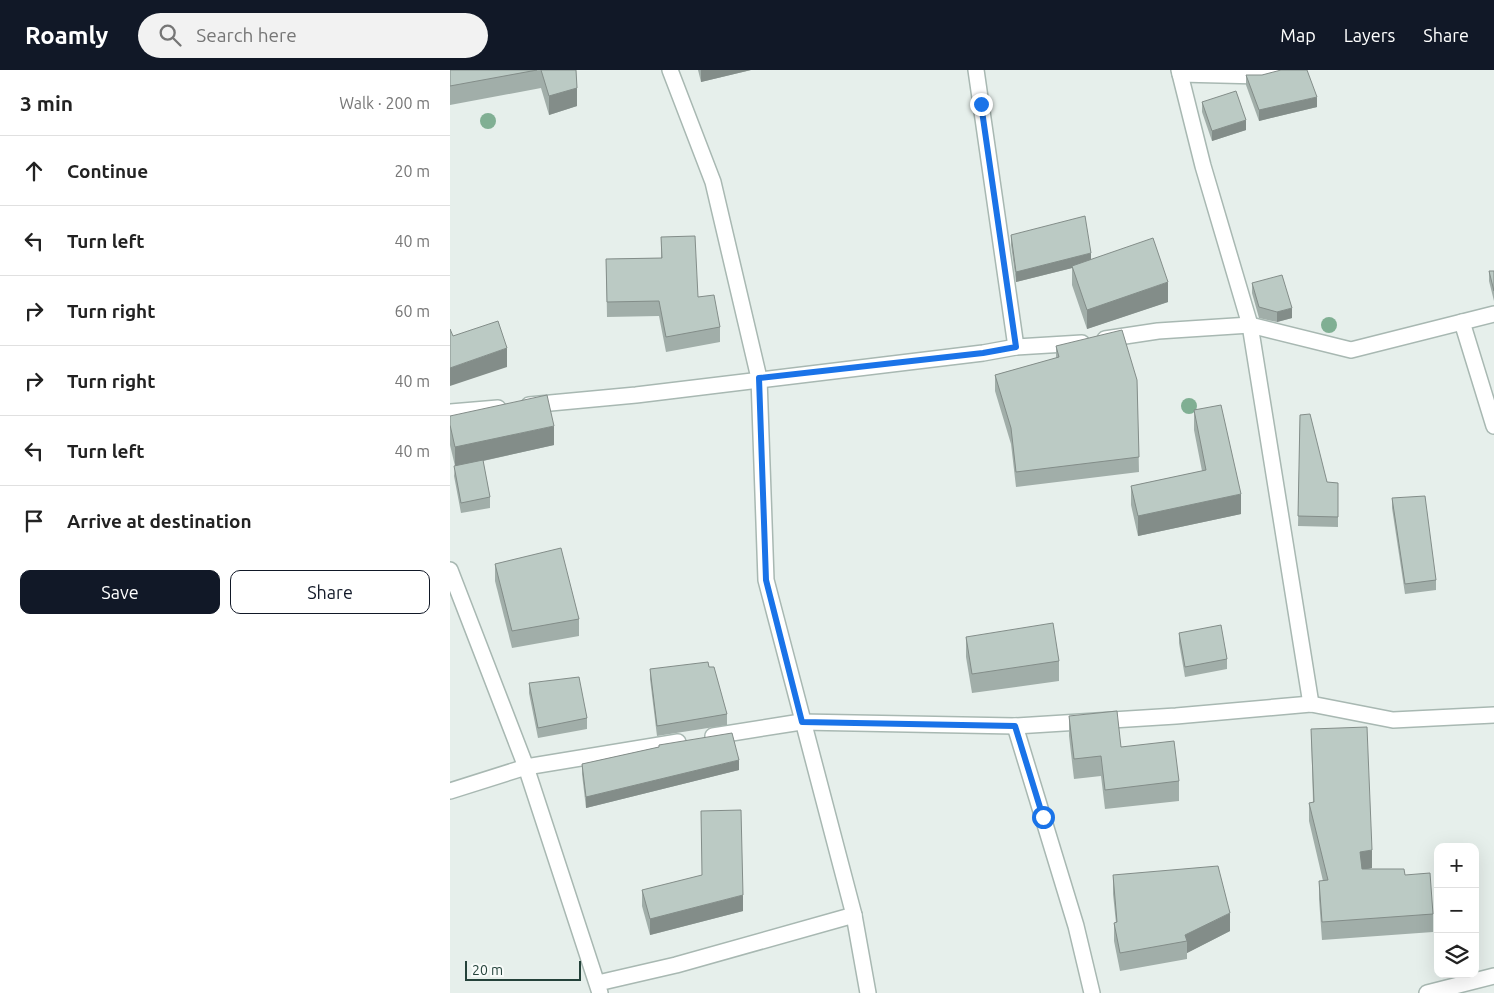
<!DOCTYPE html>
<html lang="en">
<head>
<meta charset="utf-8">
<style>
  body { margin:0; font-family:Ubuntu,sans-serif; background:#f2f2f2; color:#222 }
  .controls { position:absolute; right:15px; bottom:15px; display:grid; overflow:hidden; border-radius:10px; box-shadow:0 5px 20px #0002 }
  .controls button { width:45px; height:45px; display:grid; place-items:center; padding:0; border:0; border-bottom:1px solid #e0e0e0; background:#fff; color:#222; font:25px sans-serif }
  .scale { position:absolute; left:15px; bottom:12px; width:116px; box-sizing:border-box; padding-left:5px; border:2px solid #24423a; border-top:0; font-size:14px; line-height:18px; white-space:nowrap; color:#24423a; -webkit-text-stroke:4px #f7fbf9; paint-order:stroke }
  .stop { position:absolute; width:15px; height:15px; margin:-11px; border:4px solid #1a73e8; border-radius:50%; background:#fff }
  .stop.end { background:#1a73e8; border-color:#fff; box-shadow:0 1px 5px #0008 }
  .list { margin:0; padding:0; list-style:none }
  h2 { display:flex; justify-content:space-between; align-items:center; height:65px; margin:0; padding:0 20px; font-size:21px }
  h2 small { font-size:16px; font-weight:400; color:#767676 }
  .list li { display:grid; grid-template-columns:32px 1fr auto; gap:15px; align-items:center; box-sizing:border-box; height:70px; padding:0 20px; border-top:1px solid #e0e0e0 }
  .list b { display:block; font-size:19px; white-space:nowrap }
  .list em { font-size:16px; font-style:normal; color:#767676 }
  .actions { display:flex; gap:10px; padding:15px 20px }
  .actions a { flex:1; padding:11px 0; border:1px solid #111827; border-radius:10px; text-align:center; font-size:18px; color:#111827 }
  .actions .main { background:#111827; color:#fff }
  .icon { flex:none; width:28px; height:28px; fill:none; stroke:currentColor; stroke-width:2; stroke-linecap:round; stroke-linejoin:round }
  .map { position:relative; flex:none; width:1044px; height:923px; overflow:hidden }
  header { display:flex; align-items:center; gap:30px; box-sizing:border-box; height:70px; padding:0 25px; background:#111827; color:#fff }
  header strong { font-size:24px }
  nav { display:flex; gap:28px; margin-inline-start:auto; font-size:18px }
  .search { width:350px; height:45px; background:#f2f2f2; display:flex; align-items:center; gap:12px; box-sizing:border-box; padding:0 18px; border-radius:28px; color:#767676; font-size:19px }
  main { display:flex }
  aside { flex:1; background:#fff }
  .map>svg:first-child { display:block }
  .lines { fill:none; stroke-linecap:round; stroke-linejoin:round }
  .minor-casing { stroke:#a8b8b2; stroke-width:18 }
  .minor { stroke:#fff; stroke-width:15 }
  .tree { fill:#80af93 }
  .wall { fill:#a1aea9 }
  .shaded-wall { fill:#838d89 }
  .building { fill:#bbcac4; stroke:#838d89 }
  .route { stroke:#1a73e8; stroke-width:6 }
</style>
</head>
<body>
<header>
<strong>Roamly</strong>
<div class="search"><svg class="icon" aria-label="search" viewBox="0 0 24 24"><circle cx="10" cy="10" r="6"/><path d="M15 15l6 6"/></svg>Search here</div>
<nav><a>Map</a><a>Layers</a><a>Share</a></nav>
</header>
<main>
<aside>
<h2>3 min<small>Walk · 200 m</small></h2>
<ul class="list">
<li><svg class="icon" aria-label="ahead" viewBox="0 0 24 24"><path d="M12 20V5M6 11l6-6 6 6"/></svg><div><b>Continue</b></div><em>20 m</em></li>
<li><svg class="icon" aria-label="left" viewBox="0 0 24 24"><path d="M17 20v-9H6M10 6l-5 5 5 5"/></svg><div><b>Turn left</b></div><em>40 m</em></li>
<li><svg class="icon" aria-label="right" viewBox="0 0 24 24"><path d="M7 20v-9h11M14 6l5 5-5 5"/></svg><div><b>Turn right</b></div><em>60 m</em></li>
<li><svg class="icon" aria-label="right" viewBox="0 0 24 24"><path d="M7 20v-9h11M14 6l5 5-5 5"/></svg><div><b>Turn right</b></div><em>40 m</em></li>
<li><svg class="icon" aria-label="left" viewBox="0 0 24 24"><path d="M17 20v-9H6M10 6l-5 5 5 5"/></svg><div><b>Turn left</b></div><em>40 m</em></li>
<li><svg class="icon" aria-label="arrive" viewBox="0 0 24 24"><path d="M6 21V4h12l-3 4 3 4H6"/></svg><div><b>Arrive at destination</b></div></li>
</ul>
<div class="actions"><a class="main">Save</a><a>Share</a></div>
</aside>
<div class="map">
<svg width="1044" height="923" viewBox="0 0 1044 923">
  <rect width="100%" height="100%" fill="#e6efeb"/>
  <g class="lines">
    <g class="minor-casing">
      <g id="minor">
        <polyline points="220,0 263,112 309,308 316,510 404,845 418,923"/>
        <polyline points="526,0 566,277"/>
        <polyline points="729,0 753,96 800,255 861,634"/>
        <polyline points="730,4 810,6 833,0"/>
        <polyline points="1012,252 1044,356"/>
        <polyline points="655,269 708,261 800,255 901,280 1044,244"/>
        <polyline points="79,335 186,325 533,283 566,277 632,273"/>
        <polyline points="0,342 48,338"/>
        <polyline points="0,500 76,697 150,923"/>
        <polyline points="565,656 626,856 642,923"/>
        <polyline points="263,666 351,652 565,656 726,646 861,634 943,650 1044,645"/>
        <polyline points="0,721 76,697 228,672"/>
        <polyline points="148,913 226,895 404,845"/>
        <polyline points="977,923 1044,906"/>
      </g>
    </g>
    <use href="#minor" class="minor"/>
  </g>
  <g class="tree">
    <circle cx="38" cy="51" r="8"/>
    <circle cx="879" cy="255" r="8"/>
    <circle cx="739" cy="336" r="8"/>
  </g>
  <g class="wall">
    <polygon points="0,0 126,0 127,36 99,45 91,18 0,35"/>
    <polygon points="248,0 301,0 251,12"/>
    <polygon points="796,5 867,37 809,51 796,15"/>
    <polygon points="752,32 796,60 762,71 752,42"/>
    <polygon points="561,165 641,189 718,232 637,259 622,215 622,198 566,212 561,175"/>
    <polygon points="211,167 248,227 270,257 270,272 216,282 209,246 157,247 156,189 211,188"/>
    <polygon points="1039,201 1044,201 1044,231 1039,211"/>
    <polygon points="802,213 842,248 827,252 809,248 802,223"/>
    <polygon points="606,276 687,310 689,402 566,417 561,374 545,321 545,305 606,288"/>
    <polygon points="744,340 791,444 688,466 681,435 681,416 752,401 744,360"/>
    <polygon points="850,345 877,412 888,413 888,457 848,456"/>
    <polygon points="0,346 104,375 33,391 40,427 40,438 11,443 4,406 5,396 0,375"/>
    <polygon points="942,428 986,510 986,520 955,524 942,438"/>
    <polygon points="45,494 129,549 129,566 62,578 45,511"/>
    <polygon points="729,563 777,589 777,599 735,607 729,573"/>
    <polygon points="516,567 609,591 609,611 522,623 516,587"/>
    <polygon points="259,597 277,644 277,655 207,666 200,609 200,599"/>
    <polygon points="79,613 137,648 137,659 88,668 79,623"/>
    <polygon points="619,646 729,711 729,731 655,739 651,706 624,709 619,666"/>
    <polygon points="861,659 922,798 918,799 955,805 983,844 983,862 872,870 869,829 869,811 873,811 859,751 859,733 863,732"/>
    <polygon points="209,677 289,700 136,738 132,704 132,694"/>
    <polygon points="663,805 780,861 737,883 737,889 670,901 664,871 664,853 666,853 663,824"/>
    <polygon points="192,820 293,841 200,865 192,836"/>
  </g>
  <g class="shaded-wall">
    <polygon points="251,0 301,0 251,12"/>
    <polygon points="127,18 127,36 99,45 99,26"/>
    <polygon points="867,27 867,37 809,51 809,40"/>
    <polygon points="796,50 796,60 762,71 762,61"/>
    <polygon points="641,183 641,194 622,196 622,198 566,212 566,202"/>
    <polygon points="718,212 718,232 637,259 637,240"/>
    <polygon points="842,238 842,248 827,252 827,242"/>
    <polygon points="57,278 57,297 0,316 0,298"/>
    <polygon points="104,356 104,375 5,397 5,377"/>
    <polygon points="791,424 791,444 688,466 688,446"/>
    <polygon points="289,690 289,700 136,738 136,727"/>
    <polygon points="922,780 922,798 910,800 910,782"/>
    <polygon points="293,825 293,841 200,865 200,849"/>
    <polygon points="780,843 780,861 737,883 737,871 735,865"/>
  </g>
  <g class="building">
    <polygon points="0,0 87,0 0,16"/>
    <polygon points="91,0 126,0 127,18 99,26"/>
    <polygon points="831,0 857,0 867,27 809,40 796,5 812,5"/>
    <polygon points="786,21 796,50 762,61 752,32"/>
    <polygon points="635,146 641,183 566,202 561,165"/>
    <polygon points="245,166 248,227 264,225 270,257 216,267 209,231 157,232 156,189 212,188 211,167"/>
    <polygon points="703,168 718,212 637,240 622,196"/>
    <polygon points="1039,201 1044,201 1044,221"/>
    <polygon points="832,205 842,238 827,242 809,237 802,213"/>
    <polygon points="48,251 57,278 0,298 0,259 3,266"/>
    <polygon points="672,260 687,310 689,387 566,402 561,358 545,305 609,287 606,276"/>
    <polygon points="97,325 104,356 5,377 0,355 0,346"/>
    <polygon points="771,335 791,424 688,446 681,416 756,400 744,340"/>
    <polygon points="860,344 877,412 888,413 888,447 848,446 850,345"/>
    <polygon points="33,390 40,427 11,433 4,396"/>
    <polygon points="975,426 986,510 955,514 942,428"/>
    <polygon points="111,478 129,549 62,561 45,494"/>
    <polygon points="603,553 609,591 522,604 516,567"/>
    <polygon points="771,555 777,589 735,597 729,563"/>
    <polygon points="258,592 259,597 264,597 277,644 207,656 200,599"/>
    <polygon points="129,607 137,648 88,658 79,613"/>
    <polygon points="667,641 671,677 724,671 729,711 655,720 651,686 624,689 619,646"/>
    <polygon points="917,657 922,780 910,782 912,799 954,799 955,805 980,803 983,844 872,852 869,811 878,810 859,733 864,732 861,659"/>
    <polygon points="282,663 289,690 136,727 132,694 209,677 209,675"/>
    <polygon points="291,740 293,825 200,849 192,820 252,805 251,741"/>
    <polygon points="768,796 780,843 735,865 737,871 670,883 664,853 667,852 663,805"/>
  </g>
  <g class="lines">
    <polyline class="route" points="531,34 566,277 533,283 309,308 316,510 352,652 565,656 593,747"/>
  </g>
</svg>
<div class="controls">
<button>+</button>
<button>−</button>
<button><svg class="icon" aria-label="layers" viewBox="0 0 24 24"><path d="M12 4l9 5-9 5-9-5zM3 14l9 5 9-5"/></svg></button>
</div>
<div class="scale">20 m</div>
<div class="stop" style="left:593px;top:747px"></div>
<div class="stop end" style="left:531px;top:34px"></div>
</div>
</main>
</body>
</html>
